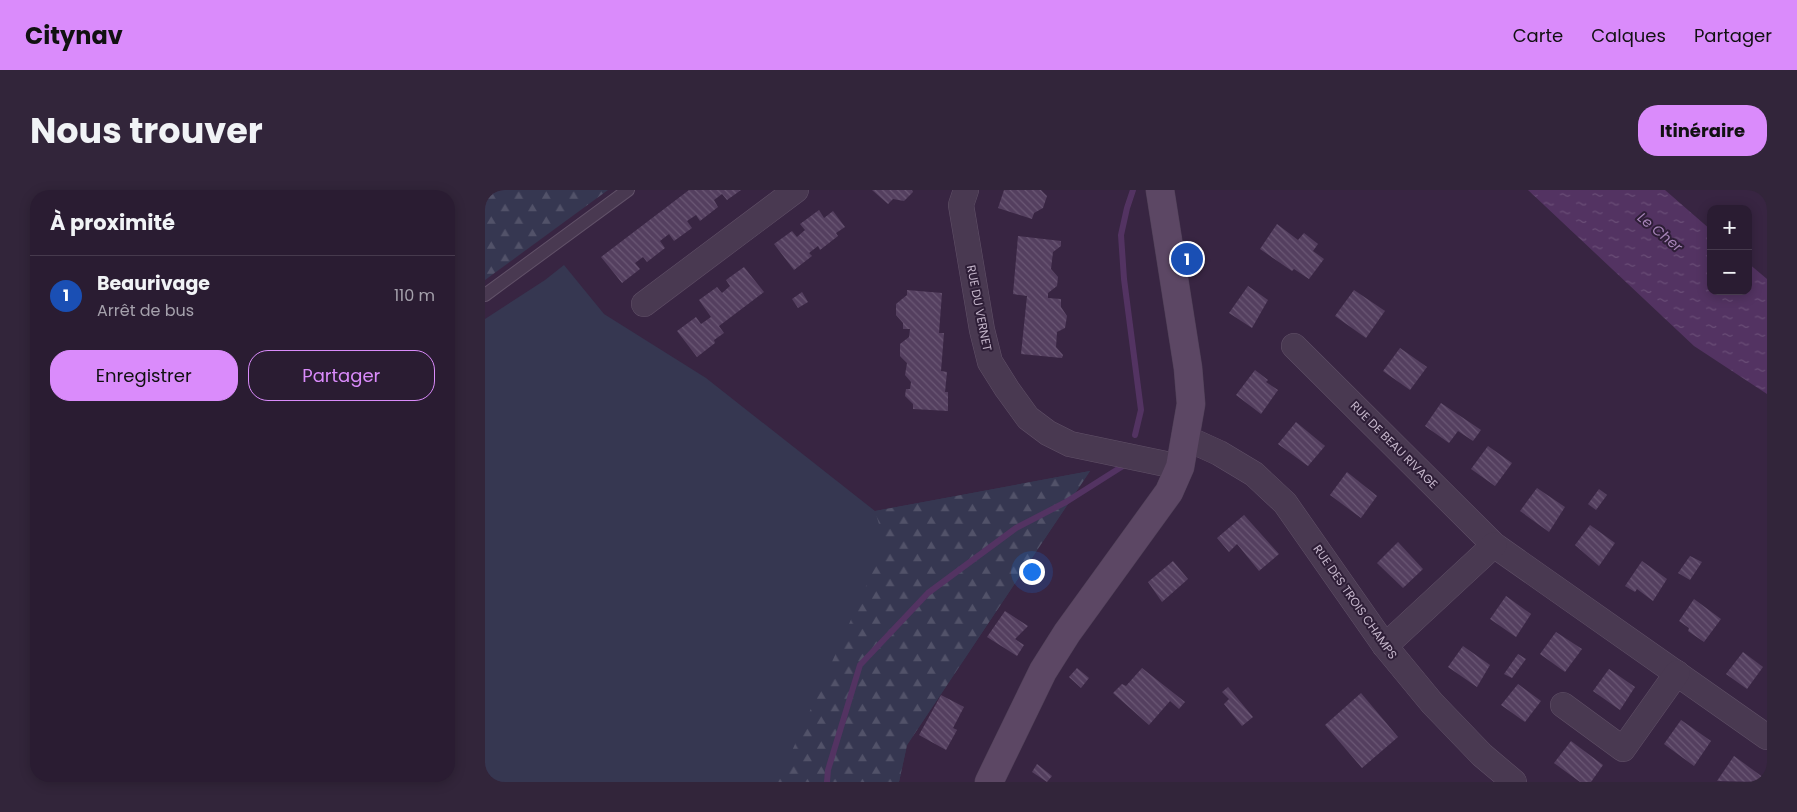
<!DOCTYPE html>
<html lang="fr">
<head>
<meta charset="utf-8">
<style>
  body { margin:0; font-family:Poppins,sans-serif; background:#32253a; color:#f1f3f6 }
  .controls { position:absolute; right:15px; top:15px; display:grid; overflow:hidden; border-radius:10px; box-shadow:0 2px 12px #0003 }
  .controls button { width:45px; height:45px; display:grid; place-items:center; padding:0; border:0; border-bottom:1px solid #463a4d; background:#2a1c32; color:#f1f3f6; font:25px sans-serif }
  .you { position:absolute; left:546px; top:381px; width:18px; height:18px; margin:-12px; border:4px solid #fff; border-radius:50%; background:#1a73e8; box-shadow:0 0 0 8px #1a73e833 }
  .badge { display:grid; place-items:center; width:32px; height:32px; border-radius:50%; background:#da8bfb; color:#fff; font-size:16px; font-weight:700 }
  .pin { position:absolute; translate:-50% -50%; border:2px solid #fff; box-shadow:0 1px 5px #0006 }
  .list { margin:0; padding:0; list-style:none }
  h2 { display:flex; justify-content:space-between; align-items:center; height:65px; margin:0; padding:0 20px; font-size:21px }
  h2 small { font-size:16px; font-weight:400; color:#a5a1ac }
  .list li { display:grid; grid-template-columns:32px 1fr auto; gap:15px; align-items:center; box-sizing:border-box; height:80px; padding:0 20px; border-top:1px solid #463a4d }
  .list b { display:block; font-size:19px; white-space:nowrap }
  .list p { margin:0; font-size:16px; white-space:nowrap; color:#a5a1ac }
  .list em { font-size:16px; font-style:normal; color:#a5a1ac }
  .actions { display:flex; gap:10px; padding:15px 20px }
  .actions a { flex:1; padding:11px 0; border:1px solid #da8bfb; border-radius:20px; text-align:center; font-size:18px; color:#da8bfb }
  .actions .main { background:#da8bfb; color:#111 }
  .map { position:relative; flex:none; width:1282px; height:592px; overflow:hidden; border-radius:20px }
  header { display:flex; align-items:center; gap:30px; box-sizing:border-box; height:70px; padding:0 25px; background:#da8bfb; color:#111 }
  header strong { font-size:24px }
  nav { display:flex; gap:28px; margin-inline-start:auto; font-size:18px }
  .intro { display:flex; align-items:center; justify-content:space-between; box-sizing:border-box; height:120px; padding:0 30px }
  h1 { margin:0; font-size:35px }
  .button { padding:12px 22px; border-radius:20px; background:#da8bfb; color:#111; font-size:18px; font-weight:700 }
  main { display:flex; gap:30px; padding:0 30px }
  aside { flex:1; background:#2a1c32; border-radius:20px; box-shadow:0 2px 12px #0003 }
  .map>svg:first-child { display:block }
  .green { fill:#363751 }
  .forest { fill:url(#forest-firs) }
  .water { fill:url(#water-ripples) }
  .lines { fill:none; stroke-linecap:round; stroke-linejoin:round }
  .stream { stroke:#533362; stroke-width:6 }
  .building { fill:url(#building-back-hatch) }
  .lane-casing { stroke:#615168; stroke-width:14 }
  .street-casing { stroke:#615168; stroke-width:26 }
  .secondary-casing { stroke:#4f4057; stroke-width:29 }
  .path { stroke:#56516a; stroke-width:3; stroke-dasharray:4 4; stroke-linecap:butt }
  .lane { stroke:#493951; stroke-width:12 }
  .street { stroke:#493951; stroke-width:25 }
  .secondary { stroke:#5c4764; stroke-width:28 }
  .labels { text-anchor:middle; stroke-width:4; stroke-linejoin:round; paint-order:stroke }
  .street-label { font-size:12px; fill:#c5b6cb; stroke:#2e1e37 }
  .water-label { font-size:14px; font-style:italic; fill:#a684b8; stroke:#2e1e37 }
</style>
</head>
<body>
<header>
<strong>Citynav</strong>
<nav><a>Carte</a><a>Calques</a><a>Partager</a></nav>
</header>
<div class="intro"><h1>Nous trouver</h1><a class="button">Itinéraire</a></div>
<main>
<aside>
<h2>À proximité<small></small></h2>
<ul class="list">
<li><span class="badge" style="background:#1a4fb4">1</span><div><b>Beaurivage</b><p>Arrêt de bus</p></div><em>110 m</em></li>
</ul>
<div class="actions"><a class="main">Enregistrer</a><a>Partager</a></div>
</aside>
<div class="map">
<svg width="1282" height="592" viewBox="0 0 1282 592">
  <defs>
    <pattern id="forest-firs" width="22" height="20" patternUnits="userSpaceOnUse" patternTransform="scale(1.25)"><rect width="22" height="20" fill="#363751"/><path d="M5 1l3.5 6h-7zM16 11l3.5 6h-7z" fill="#525269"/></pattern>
    <pattern id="water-ripples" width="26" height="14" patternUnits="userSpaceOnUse" patternTransform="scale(1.25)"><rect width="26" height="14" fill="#533362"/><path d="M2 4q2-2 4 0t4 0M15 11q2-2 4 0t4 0" fill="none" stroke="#6a4e77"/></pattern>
    <pattern id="building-back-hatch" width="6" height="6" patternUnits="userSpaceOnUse" patternTransform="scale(1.25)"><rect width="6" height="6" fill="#543f5f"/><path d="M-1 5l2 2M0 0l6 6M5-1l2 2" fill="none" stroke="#6b5875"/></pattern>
  </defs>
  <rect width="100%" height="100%" fill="#382542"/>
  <polygon class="green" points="79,75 119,124 221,188 390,321 605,281 422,555 414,592 0,592 0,129 60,90"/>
  <g class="forest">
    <polygon points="0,0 123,0 0,90"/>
    <polygon points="605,281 422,555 414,592 293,592 400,354 390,321"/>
  </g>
  <polygon class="water" points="1043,0 1180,0 1226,40 1226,101 1263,101 1263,73 1282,89 1282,204 1209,156"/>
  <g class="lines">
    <g class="stream">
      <polyline points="648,0 642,18 636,45 639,89 656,220 650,245"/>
      <polyline points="342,592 343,580 375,475 443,403 531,338 581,312 641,274"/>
    </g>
  </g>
  <g class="building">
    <polygon points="204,0 256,0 242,10 237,4 229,10 233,17 215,31 211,25 202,31 207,38 189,51 184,44 175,51 180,58 162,72 158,67 150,73 155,79 137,93 116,67"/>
    <polygon points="387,0 427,0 428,2 419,11 408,9 403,14"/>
    <polygon points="519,0 556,0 562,6 558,18 549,23 547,29 513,18"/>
    <polygon points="334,20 339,28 348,21 360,37 351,43 353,46 335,60 333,56 324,63 327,66 309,80 289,54 307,41 312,47 320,40 315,34"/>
    <polygon points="792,34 813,50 819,43 833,54 828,61 839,69 824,89 809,79 807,81 775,59"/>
    <polygon points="533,46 576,51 576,56 568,62 566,79 573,87 572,96 563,103 563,108 576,109 576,117 582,126 580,138 572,142 571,157 578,165 577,168 536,164 542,106 528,104"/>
    <polygon points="259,77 279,102 234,136 239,143 229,150 230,153 212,167 192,141 211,127 216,134 226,127 214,110 232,97 237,103 245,96 241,90"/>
    <polygon points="763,96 783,110 767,138 744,123"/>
    <polygon points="422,100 457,103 454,143 459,143 456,181 462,182 460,202 463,202 463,221 428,219 428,214 420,206 421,199 425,199 426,192 420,185 422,173 415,166 415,154 424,147 425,139 418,139 418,133 411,125 411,114 422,105"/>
    <polygon points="869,100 900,121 881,148 850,126"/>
    <polygon points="317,102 323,112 313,118 307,109"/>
    <polygon points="915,158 942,177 925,200 898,181"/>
    <polygon points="770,180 783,190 781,192 793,200 776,224 751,205"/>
    <polygon points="956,213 996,240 988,251 973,241 964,253 940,236"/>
    <polygon points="811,232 840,256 823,276 793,254"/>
    <polygon points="1003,256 1027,273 1010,296 986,279"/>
    <polygon points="862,282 892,306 876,328 845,305"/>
    <polygon points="1052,298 1080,317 1064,342 1035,321"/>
    <polygon points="1114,299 1122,305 1111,320 1103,314"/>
    <polygon points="759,325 794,364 774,381 752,354 744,362 732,348"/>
    <polygon points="1105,335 1130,353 1114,376 1090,355"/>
    <polygon points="913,352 938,379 918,398 892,373"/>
    <polygon points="1205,366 1217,372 1205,390 1193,383"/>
    <polygon points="688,371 703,389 677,412 663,392"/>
    <polygon points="1157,371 1182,389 1168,411 1152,399 1150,402 1140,396"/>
    <polygon points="1021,406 1046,424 1031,447 1005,429"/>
    <polygon points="1209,409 1236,429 1219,452 1203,441 1204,438 1194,431"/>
    <polygon points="520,421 543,436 530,449 539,455 532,466 502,447"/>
    <polygon points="1071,442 1097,459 1080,482 1055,464"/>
    <polygon points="978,456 1005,475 992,497 963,477"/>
    <polygon points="1258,462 1278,477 1262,499 1241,484"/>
    <polygon points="1033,464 1041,469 1027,488 1019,484"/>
    <polygon points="592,478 604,488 596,498 584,487"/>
    <polygon points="657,478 700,512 694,519 685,511 664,535 628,503 637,494 641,496"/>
    <polygon points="1124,479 1150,497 1135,520 1108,501"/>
    <polygon points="1033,494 1056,511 1040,532 1016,515"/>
    <polygon points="743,497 768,527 757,536 739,514 744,509 737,502"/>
    <polygon points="876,503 913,547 877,578 840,535"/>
    <polygon points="456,505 479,517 468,538 472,540 461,560 434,545"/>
    <polygon points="1196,530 1226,551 1209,576 1179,554"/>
    <polygon points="1086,551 1118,575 1106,592 1095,592 1069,573"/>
    <polygon points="1249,566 1279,588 1275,592 1232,591"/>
    <polygon points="552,574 567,586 562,592 547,582"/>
  </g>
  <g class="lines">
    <g class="lane-casing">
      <polyline id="lane" points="0,105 143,0"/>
    </g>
    <g class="street-casing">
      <g id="street">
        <polyline points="481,0 476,15 497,140 505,172 522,199 543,228 563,243 585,254 695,277"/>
        <polyline points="159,114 311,0"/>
        <polyline points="809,156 1009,355 1282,547"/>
        <polyline points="701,248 734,263 769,284 800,313 900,456 947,513 997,565 1029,592"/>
        <polyline points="900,456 1009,355"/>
        <polyline points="1078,515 1138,559 1192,483"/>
      </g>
    </g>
    <g class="secondary-casing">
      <polyline id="secondary" points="504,592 558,481 582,443 684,302 695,277 706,214 703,178 675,0"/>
    </g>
    <polyline class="path" points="0,3 6,0"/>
    <use href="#lane" class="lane"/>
    <use href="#street" class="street"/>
    <use href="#secondary" class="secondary"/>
  </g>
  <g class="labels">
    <g class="street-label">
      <text transform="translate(494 118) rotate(79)" y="4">RUE DU VERNET</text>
      <text transform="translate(909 255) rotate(45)" y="4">RUE DE BEAU RIVAGE</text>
      <text transform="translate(870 412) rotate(55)" y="4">RUE DES TROIS CHAMPS</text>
    </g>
    <g class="water-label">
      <text transform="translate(1175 42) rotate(39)" y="5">Le Cher</text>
    </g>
  </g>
</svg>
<div class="controls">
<button>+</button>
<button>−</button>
</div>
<div class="you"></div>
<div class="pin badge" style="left:702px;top:69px;background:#1a4fb4">1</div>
</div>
</main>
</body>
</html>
